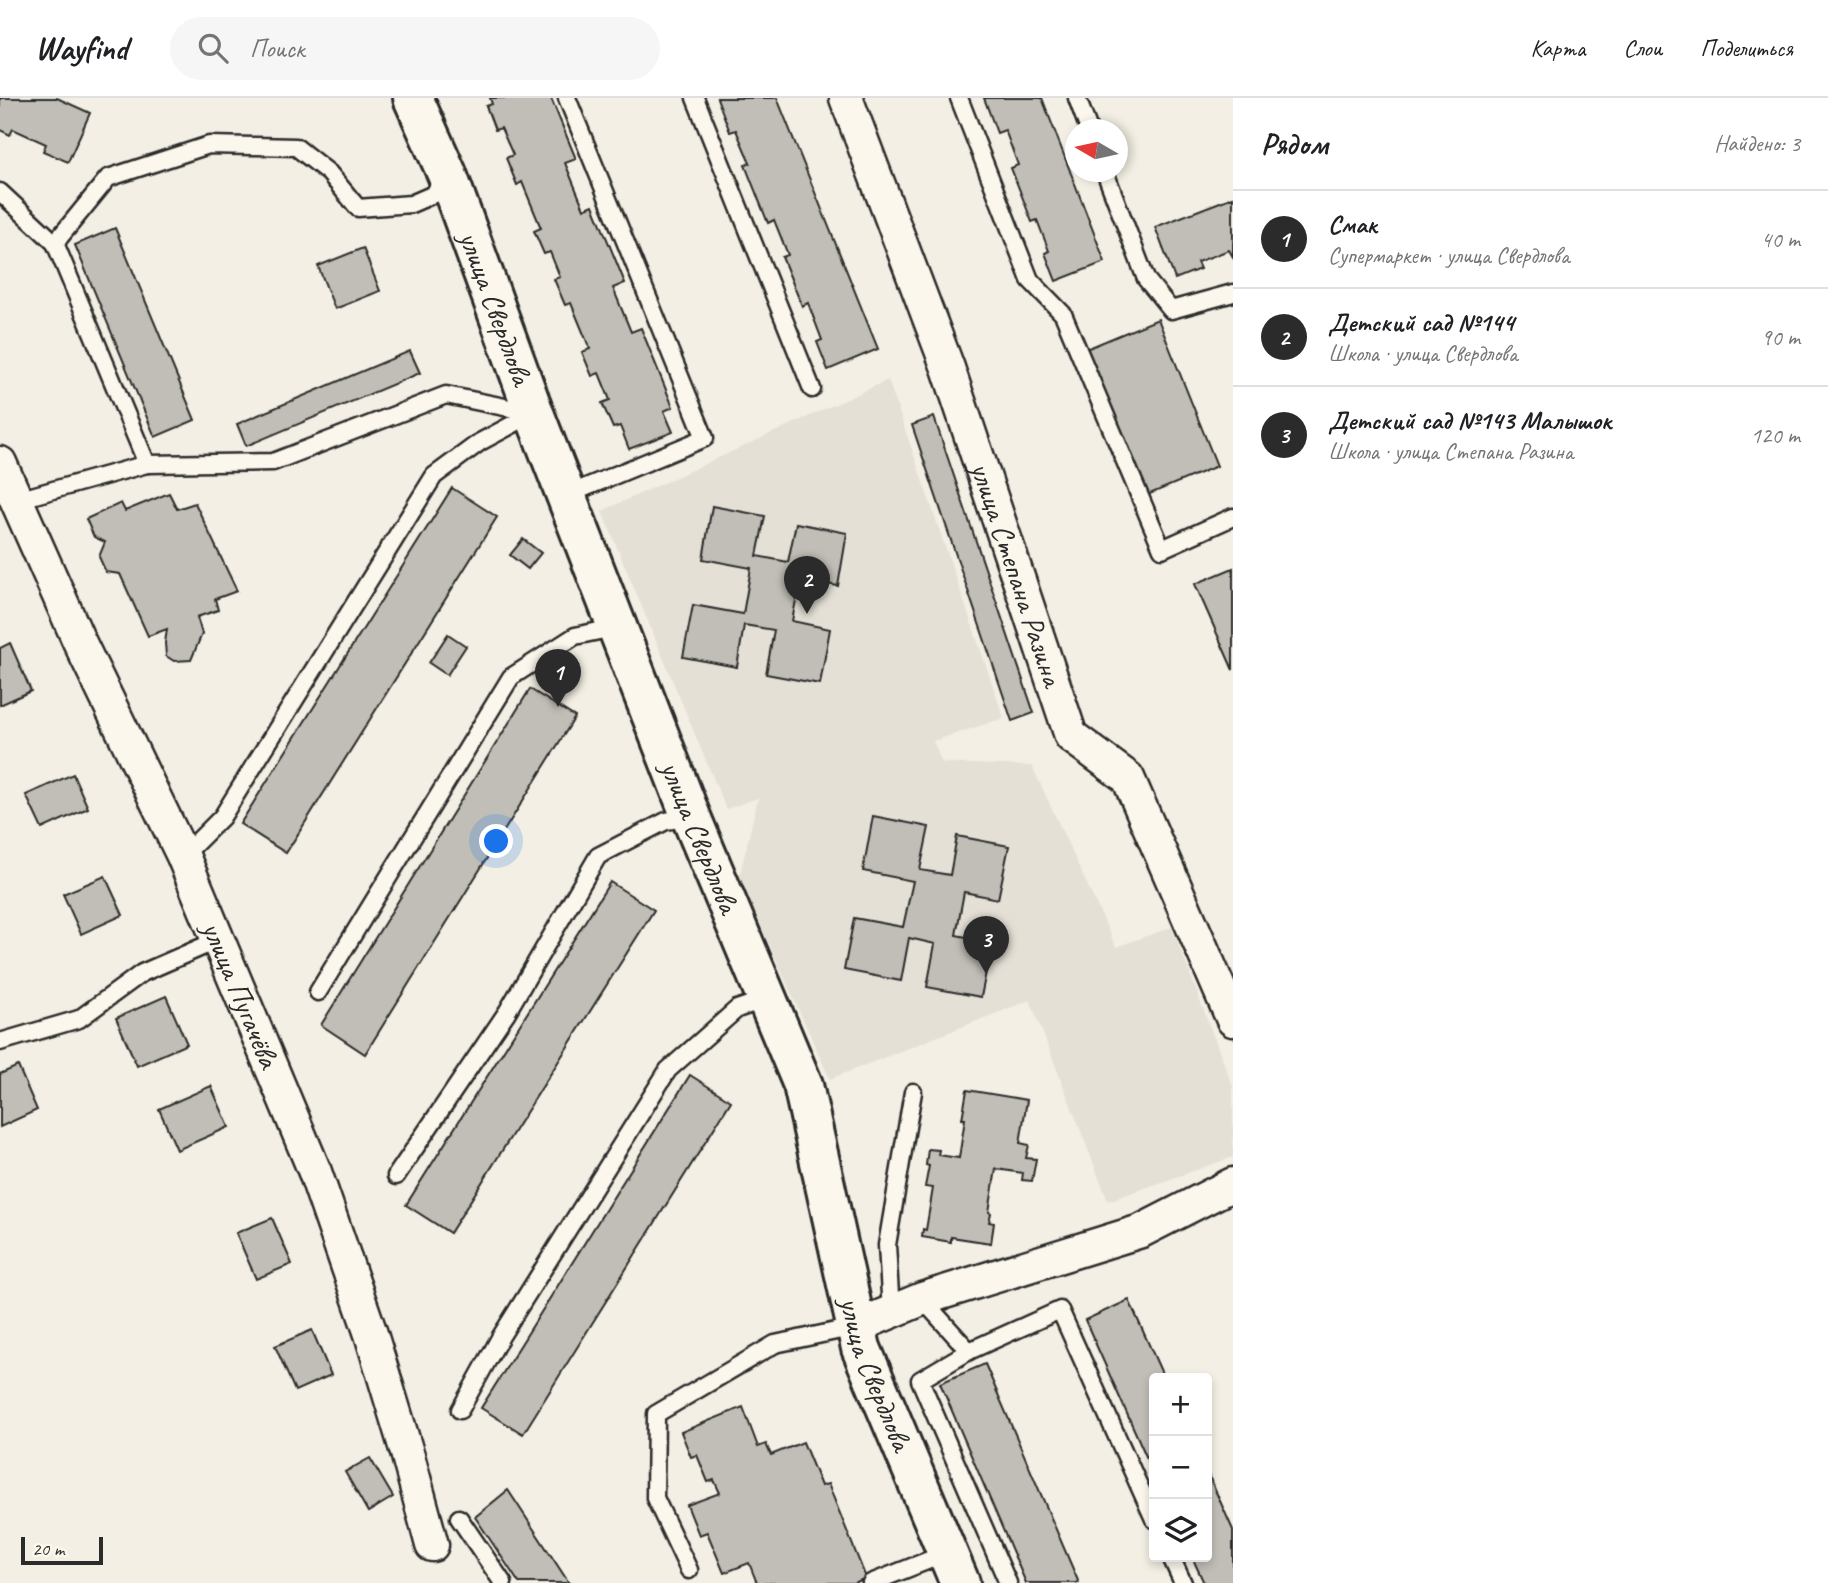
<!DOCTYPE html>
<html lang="ru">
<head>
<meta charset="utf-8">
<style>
  body { margin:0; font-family:Caveat,sans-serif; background:#f6f6f6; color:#202124 }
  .controls { position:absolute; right:21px; bottom:21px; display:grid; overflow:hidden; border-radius:7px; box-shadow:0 4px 10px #0003 }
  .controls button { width:63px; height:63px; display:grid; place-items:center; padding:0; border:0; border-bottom:2px solid #e0e0e0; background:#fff; color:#202124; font:35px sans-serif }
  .compass { position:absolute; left:1065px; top:21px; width:63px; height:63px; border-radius:50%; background:#fff; box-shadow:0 4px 10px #0003; rotate:279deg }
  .scale { position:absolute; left:21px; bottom:18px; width:82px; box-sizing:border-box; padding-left:7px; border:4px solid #2b2b2b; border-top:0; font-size:19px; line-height:24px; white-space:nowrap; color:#2b2b2b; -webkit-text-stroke:5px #fbf7ec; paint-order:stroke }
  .you { position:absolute; left:497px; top:744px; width:24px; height:24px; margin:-18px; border:5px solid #fff; border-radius:50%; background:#1a73e8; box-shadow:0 0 0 10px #1a73e833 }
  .badge { display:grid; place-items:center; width:46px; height:46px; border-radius:50%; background:#2b2b2b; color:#fff; font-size:23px; font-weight:700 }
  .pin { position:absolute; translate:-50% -58px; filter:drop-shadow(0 2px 4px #0008) }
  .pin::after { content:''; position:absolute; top:37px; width:24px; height:21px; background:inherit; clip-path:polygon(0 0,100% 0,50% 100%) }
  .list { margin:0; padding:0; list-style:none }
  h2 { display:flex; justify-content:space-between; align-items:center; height:91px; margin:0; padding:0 28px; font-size:30px }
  h2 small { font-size:23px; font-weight:400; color:#757577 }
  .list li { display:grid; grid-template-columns:46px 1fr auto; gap:21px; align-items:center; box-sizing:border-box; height:98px; padding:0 28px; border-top:2px solid #e0e0e0 }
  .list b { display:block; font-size:26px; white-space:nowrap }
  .list p { margin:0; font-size:23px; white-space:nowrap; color:#757577 }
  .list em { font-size:23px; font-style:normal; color:#757577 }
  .icon { flex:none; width:38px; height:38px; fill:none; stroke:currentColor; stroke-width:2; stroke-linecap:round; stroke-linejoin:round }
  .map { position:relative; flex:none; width:1233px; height:1485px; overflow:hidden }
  header { display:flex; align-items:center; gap:42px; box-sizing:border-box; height:98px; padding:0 35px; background:#fff; border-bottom:2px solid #e0e0e0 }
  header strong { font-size:33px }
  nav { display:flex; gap:38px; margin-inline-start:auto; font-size:24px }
  .search { width:490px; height:63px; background:#f6f6f6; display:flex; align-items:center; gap:18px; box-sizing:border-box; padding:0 24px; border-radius:38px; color:#757577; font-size:26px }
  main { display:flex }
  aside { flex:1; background:#fff }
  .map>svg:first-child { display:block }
  .built { fill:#e4e0d6 }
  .building { fill:#c0beb6; stroke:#2b2b2b; stroke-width:2 }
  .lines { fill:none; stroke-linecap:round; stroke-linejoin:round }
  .service-casing { stroke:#2b2b2b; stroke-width:21 }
  .minor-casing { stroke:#2b2b2b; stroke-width:37 }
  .tertiary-casing { stroke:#2b2b2b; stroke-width:44 }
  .service { stroke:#fbf7ec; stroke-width:16 }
  .minor { stroke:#fbf7ec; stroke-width:32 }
  .tertiary { stroke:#fbf7ec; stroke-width:38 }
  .labels { text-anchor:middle; stroke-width:5; stroke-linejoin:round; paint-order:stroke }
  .street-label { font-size:30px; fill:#2b2b2b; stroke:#fbf7ec }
</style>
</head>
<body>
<header>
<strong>Wayfind</strong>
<div class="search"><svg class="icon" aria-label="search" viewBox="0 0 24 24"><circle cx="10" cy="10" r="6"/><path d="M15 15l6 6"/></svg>Поиск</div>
<nav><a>Карта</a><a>Слои</a><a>Поделиться</a></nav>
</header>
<main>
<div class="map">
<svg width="1233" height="1485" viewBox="0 0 1233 1485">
  <rect width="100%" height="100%" fill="#f3efe4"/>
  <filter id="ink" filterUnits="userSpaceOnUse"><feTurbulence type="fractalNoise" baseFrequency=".0143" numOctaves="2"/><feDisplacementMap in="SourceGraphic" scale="14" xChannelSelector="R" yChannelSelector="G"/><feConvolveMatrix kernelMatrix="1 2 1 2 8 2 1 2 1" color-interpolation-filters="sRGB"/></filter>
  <g filter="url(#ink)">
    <polygon class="built" points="888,282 1004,620 933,643 942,665 1032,668 1116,849 1172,829 1233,989 1233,1059 1108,1103 1030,902 830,981 739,780 758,700 726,711 602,413"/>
    <g class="building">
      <polygon points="0,0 57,0 90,15 68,64 43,53 46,46 13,31 10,37 0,32"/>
      <polygon points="490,0 551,0 576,61 565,65 584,111 593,107 625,185 613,190 631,234 641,230 673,309 664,313 673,334 629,351 620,328 613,330 602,305 610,302 599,275 592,278 582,254 590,251 571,205 565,207 554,181 560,179 550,154 544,156 534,133 541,130 522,84 517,87 506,60 513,57 501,30 495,32 486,8 492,6"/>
      <polygon points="717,0 777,0 878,251 828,272 817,244 822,242 808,205 802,208 782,159 788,157 774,122 768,125 745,67 750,65 736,32 730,34"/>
      <polygon points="984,0 1042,0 1105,164 1056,183 1045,155 1049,153 1037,122 1032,124 1011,70 1018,67 1005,32 997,35"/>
      <polygon points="1233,99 1233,159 1229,152 1197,164 1200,171 1175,181 1155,129"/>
      <polygon points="115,130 195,322 155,339 75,147"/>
      <polygon points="363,150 380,193 335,211 318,168"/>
      <polygon points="1158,221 1217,368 1145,398 1086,251"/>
      <polygon points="410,253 420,275 246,348 237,326"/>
      <polygon points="934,319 1034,615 1012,623 912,327"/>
      <polygon points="452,390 497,419 286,755 240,726"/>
      <polygon points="169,395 177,411 195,405 237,493 215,501 218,512 197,519 202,536 191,562 174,563 166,558 165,545 167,531 148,538 120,476 106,474 99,459 105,444 94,439 86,421 121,405 125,413"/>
      <polygon points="712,408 765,418 757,458 788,464 796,425 847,435 838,488 800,481 792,523 830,531 820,586 766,576 774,532 744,527 737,569 683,559 693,507 743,516 751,470 703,461"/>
      <polygon points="523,441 541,455 528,471 510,457"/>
      <polygon points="1233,470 1233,572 1195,486"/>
      <polygon points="448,536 466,548 447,577 429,565"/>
      <polygon points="10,545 31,593 0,607 0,550"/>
      <polygon points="530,591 575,619 365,956 321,927"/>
      <polygon points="73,676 88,710 42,731 26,697"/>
      <polygon points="873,718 929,729 920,772 950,777 957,738 1009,748 998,801 964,794 956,837 992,844 981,899 927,889 935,846 909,840 901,883 844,872 854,820 903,829 913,783 863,773"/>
      <polygon points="105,778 123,817 81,836 63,796"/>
      <polygon points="610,784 654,812 450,1135 406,1107"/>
      <polygon points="166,898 187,946 137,968 116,920"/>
      <polygon points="18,968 37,1012 0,1029 0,976"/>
      <polygon points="690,977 731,1003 523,1336 481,1310"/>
      <polygon points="211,988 229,1029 177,1052 159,1011"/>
      <polygon points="967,992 1027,1002 1020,1045 1029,1047 1026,1060 1036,1061 1032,1083 1022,1082 1023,1075 996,1071 989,1114 991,1115 989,1124 994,1125 991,1145 951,1139 951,1144 922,1139 923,1131 926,1132 933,1090 925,1089 929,1068 926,1067 928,1051 939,1052 938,1057 959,1060 965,1021 962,1021"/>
      <polygon points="272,1120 292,1166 256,1181 236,1135"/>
      <polygon points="1129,1202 1164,1280 1154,1280 1154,1376 1085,1222"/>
      <polygon points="312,1232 331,1277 295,1293 275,1248"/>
      <polygon points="985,1266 1079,1485 1026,1485 940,1285"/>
      <polygon points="743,1309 758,1349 766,1346 771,1357 803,1344 821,1388 828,1386 866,1480 854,1485 757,1485 749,1465 724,1475 707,1434 699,1437 687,1407 720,1395 714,1382 708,1384 697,1357 691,1359 681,1334"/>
      <polygon points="370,1360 393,1399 368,1414 345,1374"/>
      <polygon points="1207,1374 1233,1432 1233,1485 1204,1485 1192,1459 1207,1459"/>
      <polygon points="508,1392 569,1485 519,1485 475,1419"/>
    </g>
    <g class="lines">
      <g class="service-casing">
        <g id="service">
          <polyline points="695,0 812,291"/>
          <polyline points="959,0 1030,182 1063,216 1162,451 1233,419"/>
          <polyline points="1077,0 1089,32"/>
          <polyline points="1105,74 1146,181 1171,212 1233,195"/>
          <polyline points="0,94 55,145"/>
          <polyline points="147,366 55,145 108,80 209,47 296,49 329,75 358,110 411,106 434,96 444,80"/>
          <polyline points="567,397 705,340 567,0"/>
          <polyline points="17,402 147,366 273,364 446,297 534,315 480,344 434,378 222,719 183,758"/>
          <polyline points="318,894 511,579 575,538 618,529"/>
          <polyline points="0,944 79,921 142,875 218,842"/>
          <polyline points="396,1078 507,914 598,758 666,723 691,719"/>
          <polyline points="922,1201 969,1253 1060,1212 1154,1421"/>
          <polyline points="891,1214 887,1147 913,994"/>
          <polyline points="969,1253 920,1282 1008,1485"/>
          <polyline points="460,1312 501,1238 668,972 737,911 766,901"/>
          <polyline points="459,1420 503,1485"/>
          <polyline points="1171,1459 1183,1485"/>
          <polyline points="689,1472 655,1400 656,1316 775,1246 855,1229"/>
          <polyline points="871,1485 947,1455"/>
        </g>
      </g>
      <g class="minor-casing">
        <g id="minor">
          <path id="s1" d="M846 0 948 270 1071 638 1128 680 1233 922"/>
          <path id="s2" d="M0 365 79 543 183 758 315 1074 371 1236 408 1358 432 1447"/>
          <polyline points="855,1229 922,1201 1141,1133 1233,1086"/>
        </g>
      </g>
      <g class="tertiary-casing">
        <g id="tertiary">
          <path id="s3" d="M413 0 447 76 534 315 691 719 803 987 861 1250 960 1485"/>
        </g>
      </g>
      <use href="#service" class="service"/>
      <use href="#minor" class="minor"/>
      <use href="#tertiary" class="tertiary"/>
    </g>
  </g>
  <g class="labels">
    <g class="street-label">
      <text dy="10" stroke="none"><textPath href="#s3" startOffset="226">улица Свердлова</textPath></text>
      <text dy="10" stroke="none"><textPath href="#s1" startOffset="506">улица Степана Разина</textPath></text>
      <text dy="10" stroke="none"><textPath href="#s3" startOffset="793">улица Свердлова</textPath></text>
      <text dy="10" stroke="none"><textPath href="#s2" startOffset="584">улица Пугачёва</textPath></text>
      <text dy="10" stroke="none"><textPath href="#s3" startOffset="1360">улица Свердлова</textPath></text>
    </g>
  </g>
</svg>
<div class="controls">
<button>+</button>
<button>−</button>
<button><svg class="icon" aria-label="layers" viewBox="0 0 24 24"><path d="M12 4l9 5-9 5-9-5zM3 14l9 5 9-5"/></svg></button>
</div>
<svg class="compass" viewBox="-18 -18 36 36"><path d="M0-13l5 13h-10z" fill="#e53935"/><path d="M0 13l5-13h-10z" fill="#757577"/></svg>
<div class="scale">20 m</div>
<div class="you"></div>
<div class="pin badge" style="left:558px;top:609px">1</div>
<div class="pin badge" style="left:807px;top:516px">2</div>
<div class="pin badge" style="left:986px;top:876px">3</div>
</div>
<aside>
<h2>Рядом<small>Найдено: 3</small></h2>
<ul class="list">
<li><span class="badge">1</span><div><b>Смак</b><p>Супермаркет · улица Свердлова</p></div><em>40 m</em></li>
<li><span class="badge">2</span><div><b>Детский сад №144</b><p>Школа · улица Свердлова</p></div><em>90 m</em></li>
<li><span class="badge">3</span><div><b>Детский сад №143 Малышок</b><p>Школа · улица Степана Разина</p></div><em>120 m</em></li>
</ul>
</aside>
</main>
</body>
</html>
